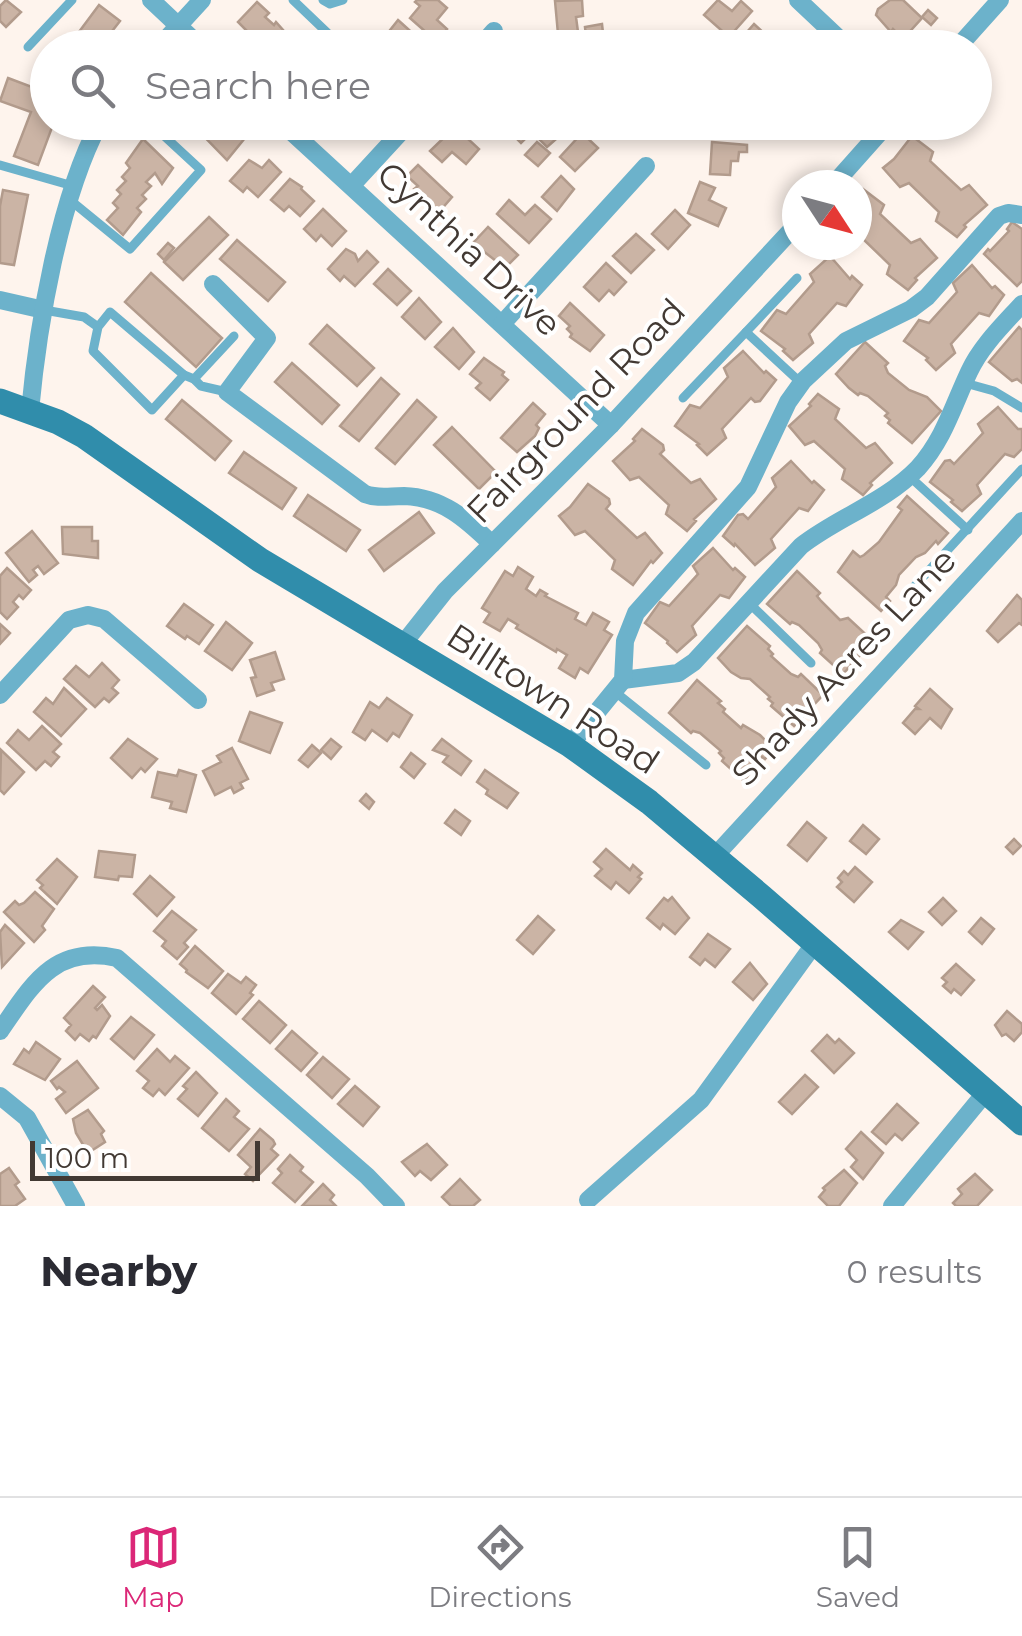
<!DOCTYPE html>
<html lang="en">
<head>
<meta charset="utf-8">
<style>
  body { margin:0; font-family:Montserrat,sans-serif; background:#f7f7f7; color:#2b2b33 }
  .compass { position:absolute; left:782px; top:170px; width:90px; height:90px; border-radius:50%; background:#fff; box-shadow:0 5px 15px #0003; rotate:126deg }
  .scale { position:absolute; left:30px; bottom:25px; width:230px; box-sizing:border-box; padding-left:10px; border:5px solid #423933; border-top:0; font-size:28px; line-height:35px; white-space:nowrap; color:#423933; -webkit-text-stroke:8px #fff; paint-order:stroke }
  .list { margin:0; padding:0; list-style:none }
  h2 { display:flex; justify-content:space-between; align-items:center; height:130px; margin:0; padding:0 40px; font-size:42px }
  h2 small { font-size:32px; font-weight:400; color:#7c7c81 }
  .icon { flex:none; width:55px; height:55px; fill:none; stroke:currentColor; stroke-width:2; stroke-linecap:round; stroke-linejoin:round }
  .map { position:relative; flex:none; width:1022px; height:1206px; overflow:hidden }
  .search { position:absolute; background:#fff; box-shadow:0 5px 15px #0003; left:30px; right:30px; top:30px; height:110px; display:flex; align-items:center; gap:25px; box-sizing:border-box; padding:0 35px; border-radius:55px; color:#7c7c81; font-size:38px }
  .sheet { height:290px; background:#fff }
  nav { display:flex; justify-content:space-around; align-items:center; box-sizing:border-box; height:140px; border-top:2px solid #e1e1e2; background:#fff; font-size:28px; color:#7c7c81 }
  nav a { display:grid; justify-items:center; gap:5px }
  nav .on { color:#db2777 }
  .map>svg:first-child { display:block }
  .building { fill:#cbb4a5; stroke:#b29b8c; stroke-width:2.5 }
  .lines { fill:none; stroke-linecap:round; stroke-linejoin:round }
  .lane { stroke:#6cb2cb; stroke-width:9 }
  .street { stroke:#6cb2cb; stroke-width:18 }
  .secondary { stroke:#308dab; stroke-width:25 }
  .labels { text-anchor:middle; stroke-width:8; stroke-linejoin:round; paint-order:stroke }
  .street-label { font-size:35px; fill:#423933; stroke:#fff }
</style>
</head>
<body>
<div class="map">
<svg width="1022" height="1206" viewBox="0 0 1022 1206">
  <rect width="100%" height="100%" fill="#fef4ed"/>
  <g class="building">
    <polygon points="6,0 21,12 6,27 0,21 0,6"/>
    <polygon points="417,0 438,0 447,8 437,20 447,29 436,41 410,18 420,6 415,2"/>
    <polygon points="582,0 583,16 576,17 578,32 558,34 555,1"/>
    <polygon points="718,0 732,11 741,1 752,11 729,37 704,15"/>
    <polygon points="890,0 903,0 922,18 903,39 893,29 891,32 876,15 878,9"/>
    <polygon points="257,2 269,13 265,17 274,25 276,22 299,48 264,48 247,35 249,33 238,22"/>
    <polygon points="99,5 120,21 113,30 100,48 67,48"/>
    <polygon points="928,10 937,18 931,25 922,17"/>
    <polygon points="398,20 419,39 412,48 383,48 391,38 387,34"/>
    <polygon points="602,24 604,42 587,45 585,27"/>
    <polygon points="754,24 768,37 773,32 783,41 777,48 748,48 740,40"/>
    <polygon points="8,78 48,93 48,122 54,122 38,165 14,156 31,112 0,101"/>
    <polygon points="190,122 225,122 245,138 227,160"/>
    <polygon points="341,122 362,122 363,123 352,132"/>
    <polygon points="590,122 611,122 604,131 598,133"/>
    <polygon points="684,122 711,122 713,124 698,138"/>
    <polygon points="455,127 479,149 466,164 452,152 442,162 430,151"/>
    <polygon points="518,129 527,137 521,143 513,135"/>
    <polygon points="546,132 555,140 547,147 539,139"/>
    <polygon points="582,133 598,148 575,171 560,157"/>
    <polygon points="912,136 933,152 930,161 961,190 969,185 987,205 964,225 966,227 957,237 936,221 939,212 909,183 900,187 883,168 894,159"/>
    <polygon points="143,139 173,168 162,184 155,173 146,182 151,186 142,195 146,199 137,208 141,212 123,235 107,220 118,208 113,203 121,194 117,190 126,181 122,177 130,168 126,163"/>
    <polygon points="537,142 550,153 538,166 525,155"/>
    <polygon points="712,142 747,145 747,152 739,152 738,161 731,161 730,175 710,174"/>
    <polygon points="249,160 262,168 269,160 281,172 258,197 247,187 243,192 230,181"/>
    <polygon points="418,165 452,197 439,212 420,198 414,189 418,186 407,176"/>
    <polygon points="561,176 574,189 557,211 542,197"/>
    <polygon points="290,179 302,187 301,189 314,201 300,216 289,206 284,211 271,200"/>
    <polygon points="700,182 715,188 709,200 726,208 718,226 688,213"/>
    <polygon points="863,189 884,205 880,214 911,243 920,239 937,258 915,278 917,280 908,290 887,274 890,265 860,236 857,239 857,196"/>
    <polygon points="3,190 28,195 14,265 0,263 0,206"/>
    <polygon points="509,200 525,215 535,205 551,219 529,243 497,214"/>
    <polygon points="323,209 346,231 332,246 321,235 316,241 304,229"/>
    <polygon points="675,210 690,225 668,249 652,234"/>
    <polygon points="209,217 228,235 183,280 164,262"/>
    <polygon points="1012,222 1022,229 1022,281 1017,286 984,254 988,249 990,251 1009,231 1007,229"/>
    <polygon points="488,227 518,255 505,268 473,243"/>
    <polygon points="636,234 654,250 631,273 613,256"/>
    <polygon points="237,240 285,282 268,301 220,259"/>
    <polygon points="168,243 174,248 164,260 158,254"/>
    <polygon points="346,249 355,254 358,261 367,251 378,262 355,286 344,276 340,281 328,269"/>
    <polygon points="830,256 850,279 852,276 862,285 846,306 837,303 809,334 813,343 793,360 783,351 785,349 761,331 777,310 786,314 814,282 810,274"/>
    <polygon points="606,263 626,282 614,295 609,290 599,301 584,287"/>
    <polygon points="972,265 992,288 995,286 1004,295 989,316 979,313 951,344 955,353 936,370 926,360 928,358 904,341 919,320 929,323 957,292 953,283"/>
    <polygon points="388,269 411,291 397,305 374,284"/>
    <polygon points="151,273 222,338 196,367 125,302"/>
    <polygon points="419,298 441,322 425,339 402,317"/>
    <polygon points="570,303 604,335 590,351 570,337 572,334 567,329 570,326 559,316"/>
    <polygon points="327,325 374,368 357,386 310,344"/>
    <polygon points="1019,327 1022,330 1022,383 1017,379 1012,381 989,362"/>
    <polygon points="453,328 474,352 459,369 435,347"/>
    <polygon points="865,342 888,363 885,366 888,373 909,390 927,397 941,411 912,443 888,423 890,420 885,416 888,413 868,396 860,393 858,395 849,388 836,374"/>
    <polygon points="743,351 764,373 766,371 776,380 760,401 755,402 751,398 722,429 726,438 707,455 697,445 699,444 675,426 690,405 700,408 728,377 724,368"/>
    <polygon points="484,358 504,372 502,375 508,380 490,400 476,388 481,383 470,374"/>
    <polygon points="292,363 339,405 322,424 275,382"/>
    <polygon points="381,378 399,394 359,441 340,426"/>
    <polygon points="818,394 839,409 835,419 866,448 875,443 892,463 870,483 872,485 863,495 842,479 845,469 814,441 805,445 789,426 811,406 809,404"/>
    <polygon points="182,400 231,441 215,460 166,419"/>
    <polygon points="417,400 436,417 395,464 376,448"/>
    <polygon points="533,403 545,414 536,425 539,428 535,436 517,452 501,438"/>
    <polygon points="998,407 1018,429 1022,429 1022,449 1014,457 1005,454 977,485 981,494 962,511 951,502 953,500 930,482 945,461 950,460 954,464 983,433 978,424"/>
    <polygon points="452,427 496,472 479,489 434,445"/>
    <polygon points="642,429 663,445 664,450 660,454 691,483 700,479 716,499 694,519 696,521 687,531 666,514 669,505 639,477 630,480 613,461 635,441 633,439"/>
    <polygon points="244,452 296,488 282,509 229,473"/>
    <polygon points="791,461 812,483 814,481 824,490 808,511 799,508 771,539 775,548 755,565 735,544 734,546 723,536 738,515 743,514 748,519 776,487 772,478"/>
    <polygon points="588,484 609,499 610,504 606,509 637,538 645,533 662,553 653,563 651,561 633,585 612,569 615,560 585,531 575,535 559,516 570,507"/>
    <polygon points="308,495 360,530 346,551 294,516"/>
    <polygon points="907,496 948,533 938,544 936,541 925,553 916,557 899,575 896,585 886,597 890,601 881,611 838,572 853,551 860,557 864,555 879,542 902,510 898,507"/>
    <polygon points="419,512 434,533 384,571 369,550"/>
    <polygon points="62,527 92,527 92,541 98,541 98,558 63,554"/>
    <polygon points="32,531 58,563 44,574 38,566 33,570 37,575 29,582 6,553"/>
    <polygon points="713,548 733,570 735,568 745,577 729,598 720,595 692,626 696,635 677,652 667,643 668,641 645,623 660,602 669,606 698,574 693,566"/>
    <polygon points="518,567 533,577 526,589 536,596 540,590 547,594 545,596 578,613 575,619 586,625 593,613 609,622 604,630 612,635 588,673 580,668 575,678 559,668 567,655 557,649 556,652 516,628 518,625 508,619 500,631 484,622 490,613 482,608 505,571 513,576"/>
    <polygon points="7,568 31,590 23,599 19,595 13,602 18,607 7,619 0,612 0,576"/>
    <polygon points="797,571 820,593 817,596 821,601 840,620 848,618 873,641 843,674 820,653 822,650 818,643 799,625 792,622 790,624 767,604"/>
    <polygon points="1017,595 1022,600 1022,625 1019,623 998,642 987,631"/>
    <polygon points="184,604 213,625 199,644 187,636 185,639 167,626"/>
    <polygon points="226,622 252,643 232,670 205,651"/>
    <polygon points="0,624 10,633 0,644"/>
    <polygon points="747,626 770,646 768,649 773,654 771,656 791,674 798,677 801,674 823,695 794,726 771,706 773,703 768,699 770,697 750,679 741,678 731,672 718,658"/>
    <polygon points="275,652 284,679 271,683 274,690 257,696 251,678 256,677 250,660"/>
    <polygon points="102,663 119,680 112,688 118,693 109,702 104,698 95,707 64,679 76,666 89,677"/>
    <polygon points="697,680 721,701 718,703 725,709 723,712 741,728 743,725 760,735 774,749 765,759 762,757 744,781 722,761 724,758 719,753 721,751 700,733 693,731 691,733 669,713"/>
    <polygon points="64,688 86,709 61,736 34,712 46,698 53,704"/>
    <polygon points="930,689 952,709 941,728 930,718 915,734 903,723 915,709 919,709 915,706"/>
    <polygon points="387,698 412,715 399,737 393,733 387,741 372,730 365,740 353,732 370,702 379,708"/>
    <polygon points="250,712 282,723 270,753 239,741"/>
    <polygon points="42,726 61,744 53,752 59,757 51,766 45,761 36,770 7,743 18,730 29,740"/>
    <polygon points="128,739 157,759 145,772 141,768 132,778 111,758"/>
    <polygon points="331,739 341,747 331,759 321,750"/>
    <polygon points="442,739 471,761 461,775 443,762 448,756 433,750"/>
    <polygon points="312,745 321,753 308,767 299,760"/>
    <polygon points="232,748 248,779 240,783 243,788 234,793 231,787 215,795 203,771 221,762 217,756"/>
    <polygon points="1,750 24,772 4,794 0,790"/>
    <polygon points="411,753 425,764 414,778 401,767"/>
    <polygon points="179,770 196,775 186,812 170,808 172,802 152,797 158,772 177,776"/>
    <polygon points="485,770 518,793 507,808 486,794 488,790 477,782"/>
    <polygon points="366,794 374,802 369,809 360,801"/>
    <polygon points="455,810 470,821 461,835 445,823"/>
    <polygon points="807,822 826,838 807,861 788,845"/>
    <polygon points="863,825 879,839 866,854 850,841"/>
    <polygon points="1014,839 1021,846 1013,854 1006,847"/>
    <polygon points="606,849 630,870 633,865 642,873 638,877 641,879 629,893 616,882 611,889 595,876 602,869 594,862"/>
    <polygon points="99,851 135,855 132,877 119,876 118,880 95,877"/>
    <polygon points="57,859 77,877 57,904 40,888 43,885 37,880"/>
    <polygon points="855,867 872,882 854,902 837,887 842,882 838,878 844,871 848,875"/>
    <polygon points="150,876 174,897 157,916 134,894"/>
    <polygon points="35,892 54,909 42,926 45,930 34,942 4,912 15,901 19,905 24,903"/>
    <polygon points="672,897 689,918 675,934 663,924 660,929 647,918 664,898 668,901"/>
    <polygon points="943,898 956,911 942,925 929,912"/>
    <polygon points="172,911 196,930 184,943 188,947 177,959 162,946 166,941 154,931"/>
    <polygon points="538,916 554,930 533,954 517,940"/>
    <polygon points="981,918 994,929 982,944 969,932"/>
    <polygon points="901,920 923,932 908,949 889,932"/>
    <polygon points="5,925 24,943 2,967 0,932"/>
    <polygon points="708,934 730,949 715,967 705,959 700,965 690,957"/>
    <polygon points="195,946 223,971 208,988 186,972 187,970 180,964"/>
    <polygon points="750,963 767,984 753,1000 733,982"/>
    <polygon points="956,964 974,980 961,995 954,989 951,993 943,986 947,982 942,978"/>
    <polygon points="228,974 241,983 246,977 256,985 250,993 253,995 236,1014 212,993"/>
    <polygon points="93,986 105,997 95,1008 97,1010 102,1005 110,1016 96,1038 93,1036 89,1041 80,1034 75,1040 66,1031 71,1025 64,1018"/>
    <polygon points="259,1001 286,1025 270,1043 243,1019"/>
    <polygon points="1007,1011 1022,1024 1022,1032 1014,1041 1006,1034 1002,1036 995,1025"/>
    <polygon points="131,1017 154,1035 134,1059 111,1039"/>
    <polygon points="292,1031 317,1053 301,1071 276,1049"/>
    <polygon points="827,1035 835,1043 839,1039 854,1053 834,1073 812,1051"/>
    <polygon points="36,1042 60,1059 45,1080 14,1064 24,1049 29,1053"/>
    <polygon points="157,1049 170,1062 175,1056 189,1068 165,1095 159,1089 153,1096 143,1088 149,1081 137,1071"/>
    <polygon points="323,1057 349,1079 332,1098 307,1075"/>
    <polygon points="77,1061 98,1088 66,1113 56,1099 65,1092 59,1087 57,1089 51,1081"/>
    <polygon points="196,1072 217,1093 198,1116 178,1099 187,1089 183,1086"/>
    <polygon points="805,1075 818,1087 792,1114 779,1102"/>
    <polygon points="355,1086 379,1107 363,1126 338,1104"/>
    <polygon points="226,1099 239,1111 234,1117 249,1129 229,1151 202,1128"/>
    <polygon points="897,1104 918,1123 902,1140 895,1134 886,1144 872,1132"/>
    <polygon points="88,1110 104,1131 101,1134 105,1142 88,1153 76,1133 73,1119"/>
    <polygon points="260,1129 273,1140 275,1144 271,1149 278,1155 253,1181 245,1174 251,1167 238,1155"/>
    <polygon points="861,1132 883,1153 863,1179 851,1167 857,1160 846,1149"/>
    <polygon points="427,1144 447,1165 431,1180 420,1171 415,1176 402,1162"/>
    <polygon points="290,1155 303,1167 300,1171 313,1182 295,1202 273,1183 282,1173 278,1169"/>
    <polygon points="9,1168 19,1182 15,1185 25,1199 15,1206 0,1206 0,1174"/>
    <polygon points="844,1170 857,1183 839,1206 828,1206 819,1197 825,1190 823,1188"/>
    <polygon points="975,1174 992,1190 977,1206 956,1206 953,1203 962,1194 958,1189"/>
    <polygon points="460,1179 480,1200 473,1206 451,1206 442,1197"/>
    <polygon points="323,1184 334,1195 330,1200 336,1206 302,1206"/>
  </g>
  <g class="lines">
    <g class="lane">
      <polyline points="293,0 337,42"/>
      <polyline points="323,0 330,4 343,0"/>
      <polyline points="28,47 72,0"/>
      <polyline points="0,165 73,186"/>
      <polyline points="70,200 130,249 201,170 149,122"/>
      <polyline points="44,310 84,317 98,327 93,351 152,410 184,375 110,312 98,327"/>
      <polyline points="746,332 797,278"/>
      <polyline points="184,375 194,379 234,336"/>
      <polyline points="194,379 201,386 227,392"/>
      <polyline points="965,383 994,391 1022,408"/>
      <polyline points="683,398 746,332 801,383"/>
      <polyline points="909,476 968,530"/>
      <polyline points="911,590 1022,469"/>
      <polyline points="749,603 811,663"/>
      <polyline points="614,691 706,765"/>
    </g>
    <g class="street">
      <polyline points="151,0 202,48"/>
      <polyline points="798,0 849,48"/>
      <polyline points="158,48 202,0"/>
      <polyline points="479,48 494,31"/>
      <polyline points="957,48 1000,0"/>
      <polyline points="281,122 611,425"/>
      <polyline points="352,185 410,122"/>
      <polyline points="833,185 889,122"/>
      <path d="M213 284 267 338 227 392 365 494C378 499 389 496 404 496 442 497 466 519 492 544"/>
      <polyline points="0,300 44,310"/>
      <polyline points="502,324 646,166"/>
      <path d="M30 411C38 325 59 199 100 122"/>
      <polyline points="403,644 445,591 611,425 797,224"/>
      <path d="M623 680 678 673 694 662 801 546C838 517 884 503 918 468 944 439 953 406 969 372 981 346 1003 325 1022 304"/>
      <polyline points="0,695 69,620 88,615 104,619 198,700"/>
      <polyline points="570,745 623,680 625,641 636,613 748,487 788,402 803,381 846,341 911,309 927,297 999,216 1008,213 1022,215"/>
      <polyline points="714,857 1022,521"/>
      <path d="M0 1031C32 985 54 944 117 958L367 1176 396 1206"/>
      <polyline points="0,1096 27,1118 76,1206"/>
      <polyline points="588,1200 701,1100 815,943"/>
      <polyline points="892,1206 986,1092"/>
    </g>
    <polyline class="secondary" points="0,401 58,422 84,436 260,560 570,745 649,802 762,897 1022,1123"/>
  </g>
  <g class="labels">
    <g class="street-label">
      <text transform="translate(469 249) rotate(43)" y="12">Cynthia Drive</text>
      <text transform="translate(576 411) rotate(-46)" y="12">Fairground Road</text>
      <text transform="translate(844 667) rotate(-47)" y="12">Shady Acres Lane</text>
      <text transform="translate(553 699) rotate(33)" y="12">Billtown Road</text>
    </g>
  </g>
</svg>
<svg class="compass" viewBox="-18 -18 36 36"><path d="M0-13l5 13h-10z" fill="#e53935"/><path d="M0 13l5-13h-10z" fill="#7c7c81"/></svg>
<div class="scale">100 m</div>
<div class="search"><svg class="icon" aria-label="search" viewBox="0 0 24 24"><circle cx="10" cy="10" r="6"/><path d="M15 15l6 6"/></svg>Search here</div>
</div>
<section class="sheet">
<h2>Nearby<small>0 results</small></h2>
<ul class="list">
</ul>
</section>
<nav>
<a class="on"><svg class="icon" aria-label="map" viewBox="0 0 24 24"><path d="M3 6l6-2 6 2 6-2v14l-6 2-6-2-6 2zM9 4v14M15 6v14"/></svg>Map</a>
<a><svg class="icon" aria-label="directions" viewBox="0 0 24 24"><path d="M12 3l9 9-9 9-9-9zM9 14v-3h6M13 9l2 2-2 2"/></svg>Directions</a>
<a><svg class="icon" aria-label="saved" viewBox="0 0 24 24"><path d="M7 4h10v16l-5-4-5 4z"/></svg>Saved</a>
</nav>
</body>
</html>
